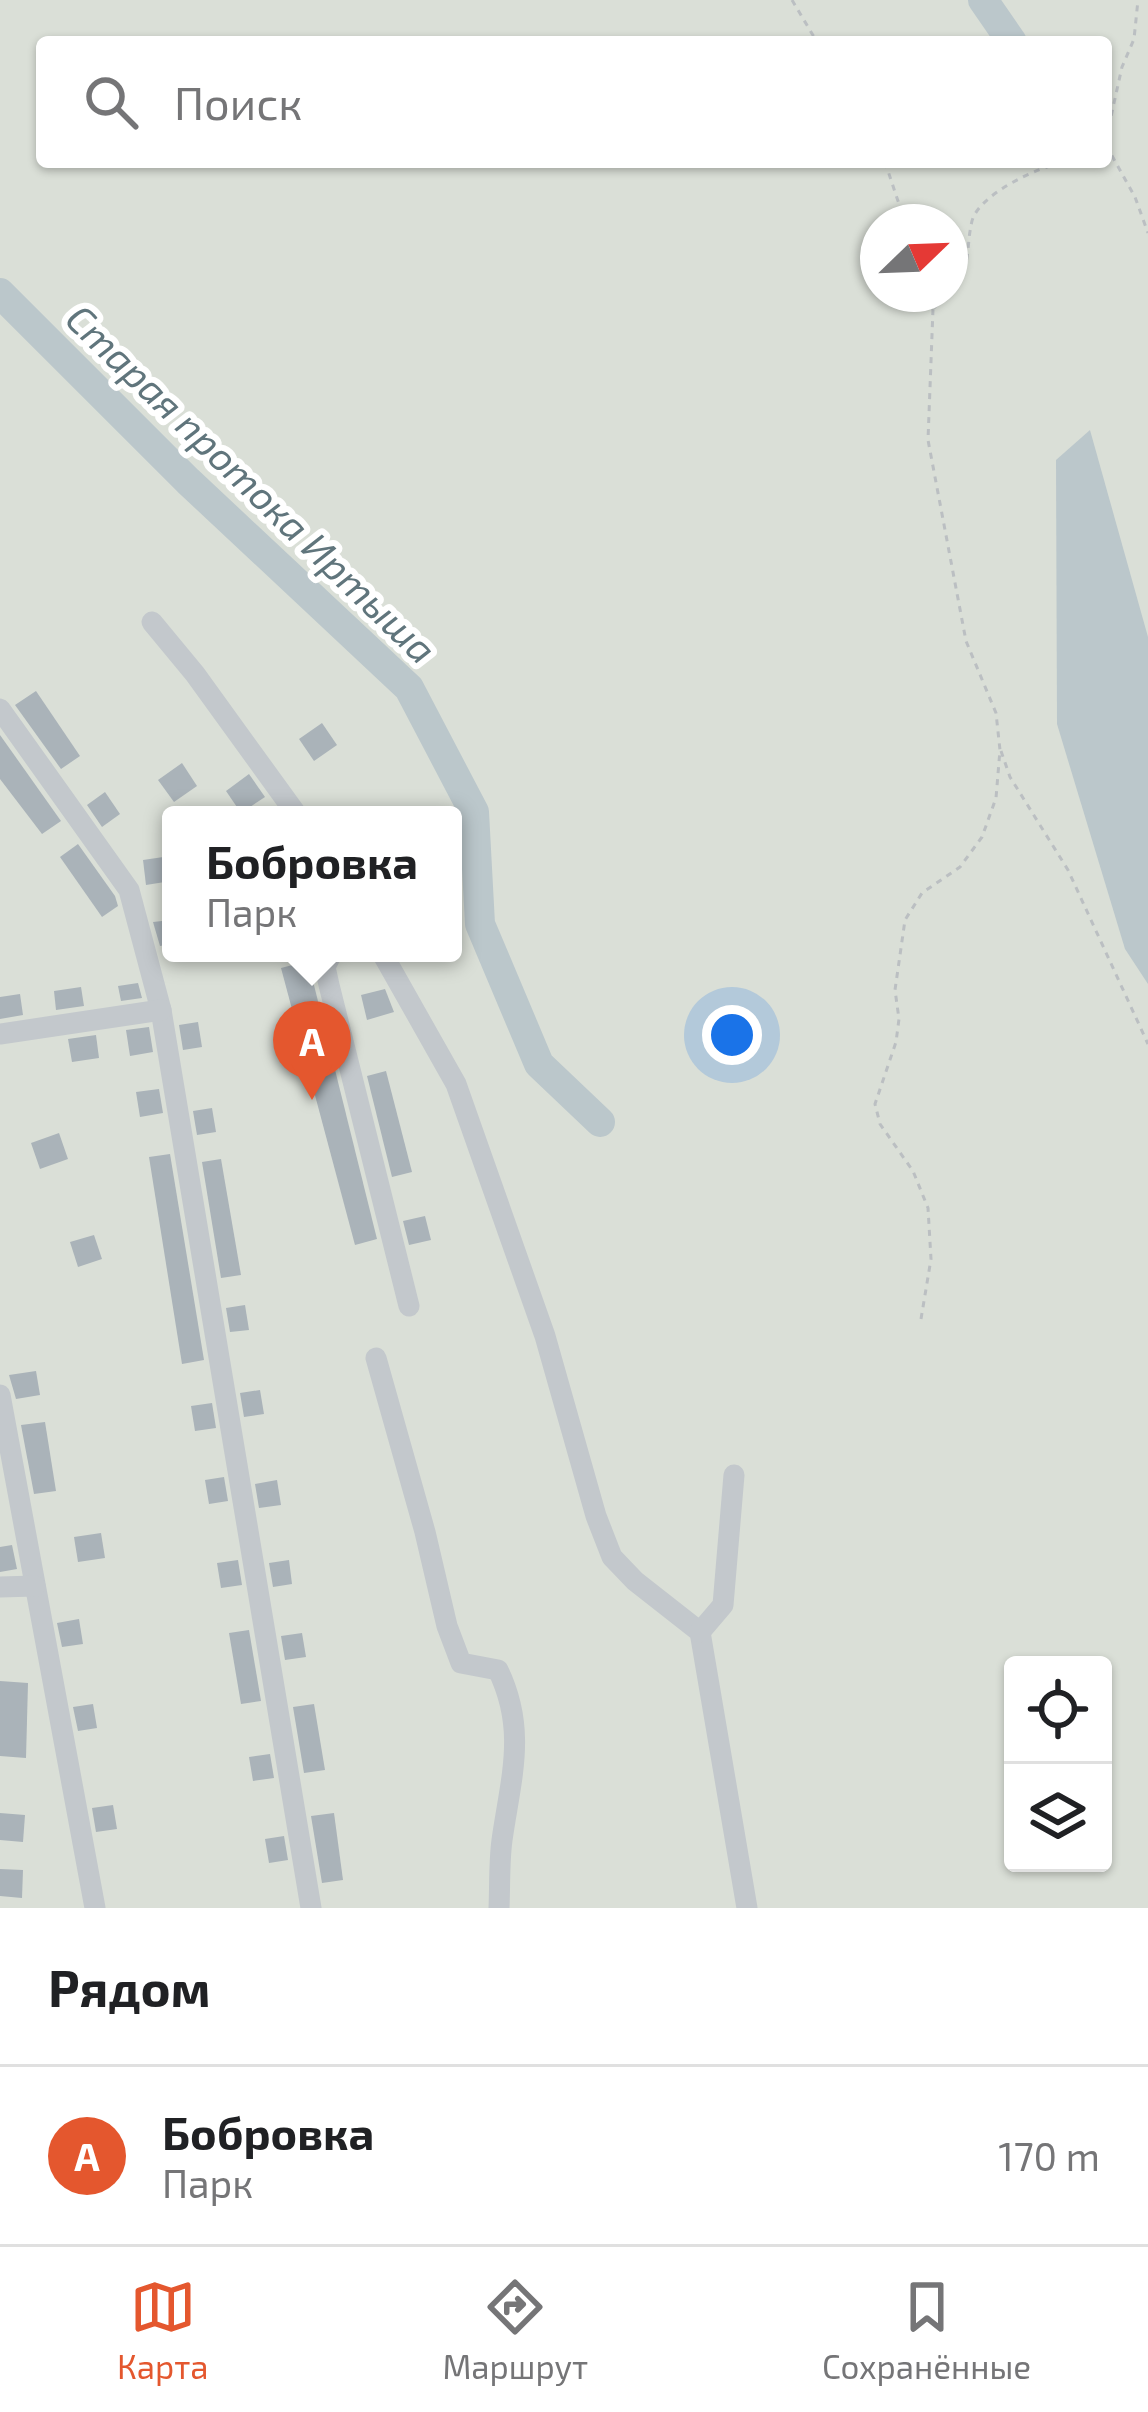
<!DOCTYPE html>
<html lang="ru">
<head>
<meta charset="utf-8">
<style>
  body { margin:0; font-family:"Exo 2",sans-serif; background:#f2f2f2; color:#202124 }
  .controls { position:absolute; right:36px; bottom:36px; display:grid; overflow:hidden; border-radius:12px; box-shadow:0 3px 9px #0004 }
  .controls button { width:108px; height:108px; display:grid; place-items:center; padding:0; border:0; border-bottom:3px solid #e0e0e0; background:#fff; color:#202124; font:60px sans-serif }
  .compass { position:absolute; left:860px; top:204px; width:108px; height:108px; border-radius:50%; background:#fff; box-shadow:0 3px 9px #0004; rotate:67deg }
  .you { position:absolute; left:732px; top:1035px; width:42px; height:42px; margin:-30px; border:9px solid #fff; border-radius:50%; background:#1a73e8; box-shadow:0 0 0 18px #1a73e833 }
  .badge { display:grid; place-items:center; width:78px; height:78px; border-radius:50%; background:#e4572e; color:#fff; font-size:39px; font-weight:700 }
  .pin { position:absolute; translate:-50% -99px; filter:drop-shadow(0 3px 6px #0008) }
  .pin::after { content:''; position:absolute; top:63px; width:42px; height:36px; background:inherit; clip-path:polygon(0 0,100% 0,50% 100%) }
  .popup { position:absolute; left:162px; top:806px; width:300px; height:156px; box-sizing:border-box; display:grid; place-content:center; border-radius:12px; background:#fff; filter:drop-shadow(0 3px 9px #0005); font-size:39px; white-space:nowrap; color:#757577 }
  .popup b { font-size:45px; color:#202124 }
  .popup::after { content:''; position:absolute; left:50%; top:100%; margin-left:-24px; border:24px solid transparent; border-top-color:#fff }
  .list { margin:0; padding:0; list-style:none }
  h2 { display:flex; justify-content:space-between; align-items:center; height:156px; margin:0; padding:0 48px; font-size:51px }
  h2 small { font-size:39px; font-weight:400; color:#757577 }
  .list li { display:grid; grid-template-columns:78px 1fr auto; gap:36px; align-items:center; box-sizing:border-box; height:180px; padding:0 48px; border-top:3px solid #e0e0e0 }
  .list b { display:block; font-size:45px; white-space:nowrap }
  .list p { margin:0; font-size:39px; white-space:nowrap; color:#757577 }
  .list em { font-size:39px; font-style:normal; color:#757577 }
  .icon { flex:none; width:66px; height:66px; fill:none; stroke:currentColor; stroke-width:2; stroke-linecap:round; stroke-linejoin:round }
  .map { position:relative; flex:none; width:1148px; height:1908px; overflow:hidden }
  .search { position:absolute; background:#fff; box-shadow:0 3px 9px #0004; left:36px; right:36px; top:36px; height:132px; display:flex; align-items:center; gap:30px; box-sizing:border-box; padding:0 42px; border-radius:12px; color:#757577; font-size:45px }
  .sheet { height:336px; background:#fff }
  nav { display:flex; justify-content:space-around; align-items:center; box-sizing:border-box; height:168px; border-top:3px solid #e0e0e0; background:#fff; font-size:33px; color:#757577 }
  nav a { display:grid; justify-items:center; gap:6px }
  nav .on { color:#e4572e }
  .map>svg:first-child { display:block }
  .green { fill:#dadfd7; fill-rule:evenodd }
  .water { fill:#bbc7cb }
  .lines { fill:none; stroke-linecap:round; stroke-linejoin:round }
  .river { stroke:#bbc7cb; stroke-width:30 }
  .building { fill:#aab3b9 }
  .path { stroke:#bbbfc2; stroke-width:3; stroke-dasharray:6 6; stroke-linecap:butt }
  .minor { stroke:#c3c8cc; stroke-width:21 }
  .labels { text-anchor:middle; stroke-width:12; stroke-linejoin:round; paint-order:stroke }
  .water-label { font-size:39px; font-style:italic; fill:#60757c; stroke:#fff }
</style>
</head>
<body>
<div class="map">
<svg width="1148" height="1908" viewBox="0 0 1148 1908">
  <rect width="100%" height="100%" fill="#fafaf8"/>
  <path class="green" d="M0 0H1148V1908H0ZM42 42H1106V162H42ZM878 222H950V294H878ZM171 815H453V953H171ZM1013 1665H1103V1863H1013Z"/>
  <polygon class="water" points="1090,430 1148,637 1148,984 1125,949 1057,724 1056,460"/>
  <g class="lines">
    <g class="river">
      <polyline points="983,0 1012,42"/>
      <polyline points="0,293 188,481 409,688 474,812 480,924 539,1064 600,1122"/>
    </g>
  </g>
  <g class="building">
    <polygon points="36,691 80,756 61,769 15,705"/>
    <polygon points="322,723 337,745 314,761 299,739"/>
    <polygon points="0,735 61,821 42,834 0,779"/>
    <polygon points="182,763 197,786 174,802 158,780"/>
    <polygon points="249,774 265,797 241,813 226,791"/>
    <polygon points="105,792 120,814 102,827 87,805"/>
    <polygon points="78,844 115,896 118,906 102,917 60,857"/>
    <polygon points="170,856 171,881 146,885 143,860"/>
    <polygon points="171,920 171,944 160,946 153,922"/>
    <polygon points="308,961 377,1239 355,1245 281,968"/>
    <polygon points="138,983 142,998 121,1001 118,986"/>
    <polygon points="81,987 84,1006 56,1010 54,991"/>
    <polygon points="385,989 394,1012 367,1020 361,995"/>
    <polygon points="20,994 23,1015 0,1019 0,997"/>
    <polygon points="198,1022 202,1047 183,1050 179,1025"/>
    <polygon points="149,1027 153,1052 130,1056 126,1030"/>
    <polygon points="96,1035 99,1058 72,1062 68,1039"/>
    <polygon points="386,1071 412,1172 392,1177 367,1076"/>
    <polygon points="159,1089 163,1113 140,1117 136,1092"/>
    <polygon points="212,1108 216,1132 197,1135 193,1111"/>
    <polygon points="59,1133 68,1159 40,1169 31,1143"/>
    <polygon points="170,1154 204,1360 182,1364 149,1157"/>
    <polygon points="221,1159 241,1275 221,1278 202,1162"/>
    <polygon points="425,1216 431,1240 409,1245 403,1221"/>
    <polygon points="94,1235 102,1259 78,1267 70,1242"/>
    <polygon points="245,1305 249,1330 230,1332 226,1308"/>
    <polygon points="36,1371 40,1395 16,1399 9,1375"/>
    <polygon points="260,1390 264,1414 244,1417 240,1393"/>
    <polygon points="212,1403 216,1428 195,1431 191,1406"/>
    <polygon points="45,1422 56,1491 34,1494 21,1425"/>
    <polygon points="224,1477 228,1501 209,1504 205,1480"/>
    <polygon points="277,1480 281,1505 259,1508 255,1484"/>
    <polygon points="101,1533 105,1558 78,1562 74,1537"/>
    <polygon points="12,1545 17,1569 0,1572 0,1547"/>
    <polygon points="238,1560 242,1585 221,1588 217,1563"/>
    <polygon points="289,1560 292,1584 273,1587 269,1563"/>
    <polygon points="79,1619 83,1644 62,1647 57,1623"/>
    <polygon points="249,1630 261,1701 241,1704 229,1633"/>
    <polygon points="302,1633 306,1657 285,1660 281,1636"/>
    <polygon points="0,1681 28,1683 26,1758 0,1756"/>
    <polygon points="93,1704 97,1728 78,1731 73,1707"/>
    <polygon points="314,1704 325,1770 304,1773 293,1707"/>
    <polygon points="270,1754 274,1778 253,1781 249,1757"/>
    <polygon points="113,1805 117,1829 96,1832 92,1808"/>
    <polygon points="0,1813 25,1815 23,1842 0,1840"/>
    <polygon points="334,1813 343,1880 322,1883 311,1816"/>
    <polygon points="284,1836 288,1860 269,1863 265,1839"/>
    <polygon points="0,1869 23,1870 22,1898 0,1896"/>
  </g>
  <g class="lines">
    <g class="path">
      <polyline points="792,0 817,42"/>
      <polyline points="1106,139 1122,67 1134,39 1138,0"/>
      <polyline points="1106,145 1135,197 1148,233"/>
      <polyline points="885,162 905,222"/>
      <path d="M950 291C973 266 965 250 972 221 979 194 1040 166 1065 162"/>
      <polyline points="934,308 947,294"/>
      <polyline points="1001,751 1010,777 1068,870 1148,1044"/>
      <polyline points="921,1319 931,1259 928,1208 913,1171 880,1124 875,1104 896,1042 899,1019 895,990 905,920 922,893 960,867 982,837 996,798 1000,750 996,713 966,641 928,440 933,309 930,294"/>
    </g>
    <g class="minor">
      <polyline points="152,622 195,674 297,815"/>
      <polyline points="0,709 129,890 161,1010 311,1908"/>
      <polyline points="332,953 325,967 329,985 409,1306"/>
      <polyline points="382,953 456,1084 545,1336 596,1516 612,1557 635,1581 700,1632 747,1908"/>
      <polyline points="0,1034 161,1010"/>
      <path d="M376 1358 425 1532 447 1626 461 1663 498 1670C527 1730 511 1777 502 1840 499 1862 500 1886 499 1908"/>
      <polyline points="0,1395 95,1908"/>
      <polyline points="0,1587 35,1586"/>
      <polyline points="700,1632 723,1605 734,1475"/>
    </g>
  </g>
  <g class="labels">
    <g class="water-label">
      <text transform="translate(251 484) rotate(44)" y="14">Старая протока Иртыша</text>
    </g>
  </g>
</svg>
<div class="controls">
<button><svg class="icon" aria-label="locate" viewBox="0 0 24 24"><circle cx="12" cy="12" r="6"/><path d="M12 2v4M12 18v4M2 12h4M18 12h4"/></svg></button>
<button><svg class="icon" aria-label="layers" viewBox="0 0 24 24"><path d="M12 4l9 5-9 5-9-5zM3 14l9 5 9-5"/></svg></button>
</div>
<svg class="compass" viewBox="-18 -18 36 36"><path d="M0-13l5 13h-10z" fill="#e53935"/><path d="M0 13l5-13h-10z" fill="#757577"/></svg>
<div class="you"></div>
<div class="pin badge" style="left:312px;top:1100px">A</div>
<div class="popup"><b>Бобровка</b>Парк</div>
<div class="search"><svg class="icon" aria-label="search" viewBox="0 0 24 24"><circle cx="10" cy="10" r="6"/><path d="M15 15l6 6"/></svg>Поиск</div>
</div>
<section class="sheet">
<h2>Рядом<small></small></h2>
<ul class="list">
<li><span class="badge">A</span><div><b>Бобровка</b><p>Парк</p></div><em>170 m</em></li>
</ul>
</section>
<nav>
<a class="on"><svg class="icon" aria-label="map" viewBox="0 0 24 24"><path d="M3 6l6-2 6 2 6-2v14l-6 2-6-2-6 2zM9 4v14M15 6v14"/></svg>Карта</a>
<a><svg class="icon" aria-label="directions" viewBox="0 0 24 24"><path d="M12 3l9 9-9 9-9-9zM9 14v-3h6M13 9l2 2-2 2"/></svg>Маршрут</a>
<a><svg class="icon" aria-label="saved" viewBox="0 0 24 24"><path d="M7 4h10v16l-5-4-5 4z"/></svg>Сохранённые</a>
</nav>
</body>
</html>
